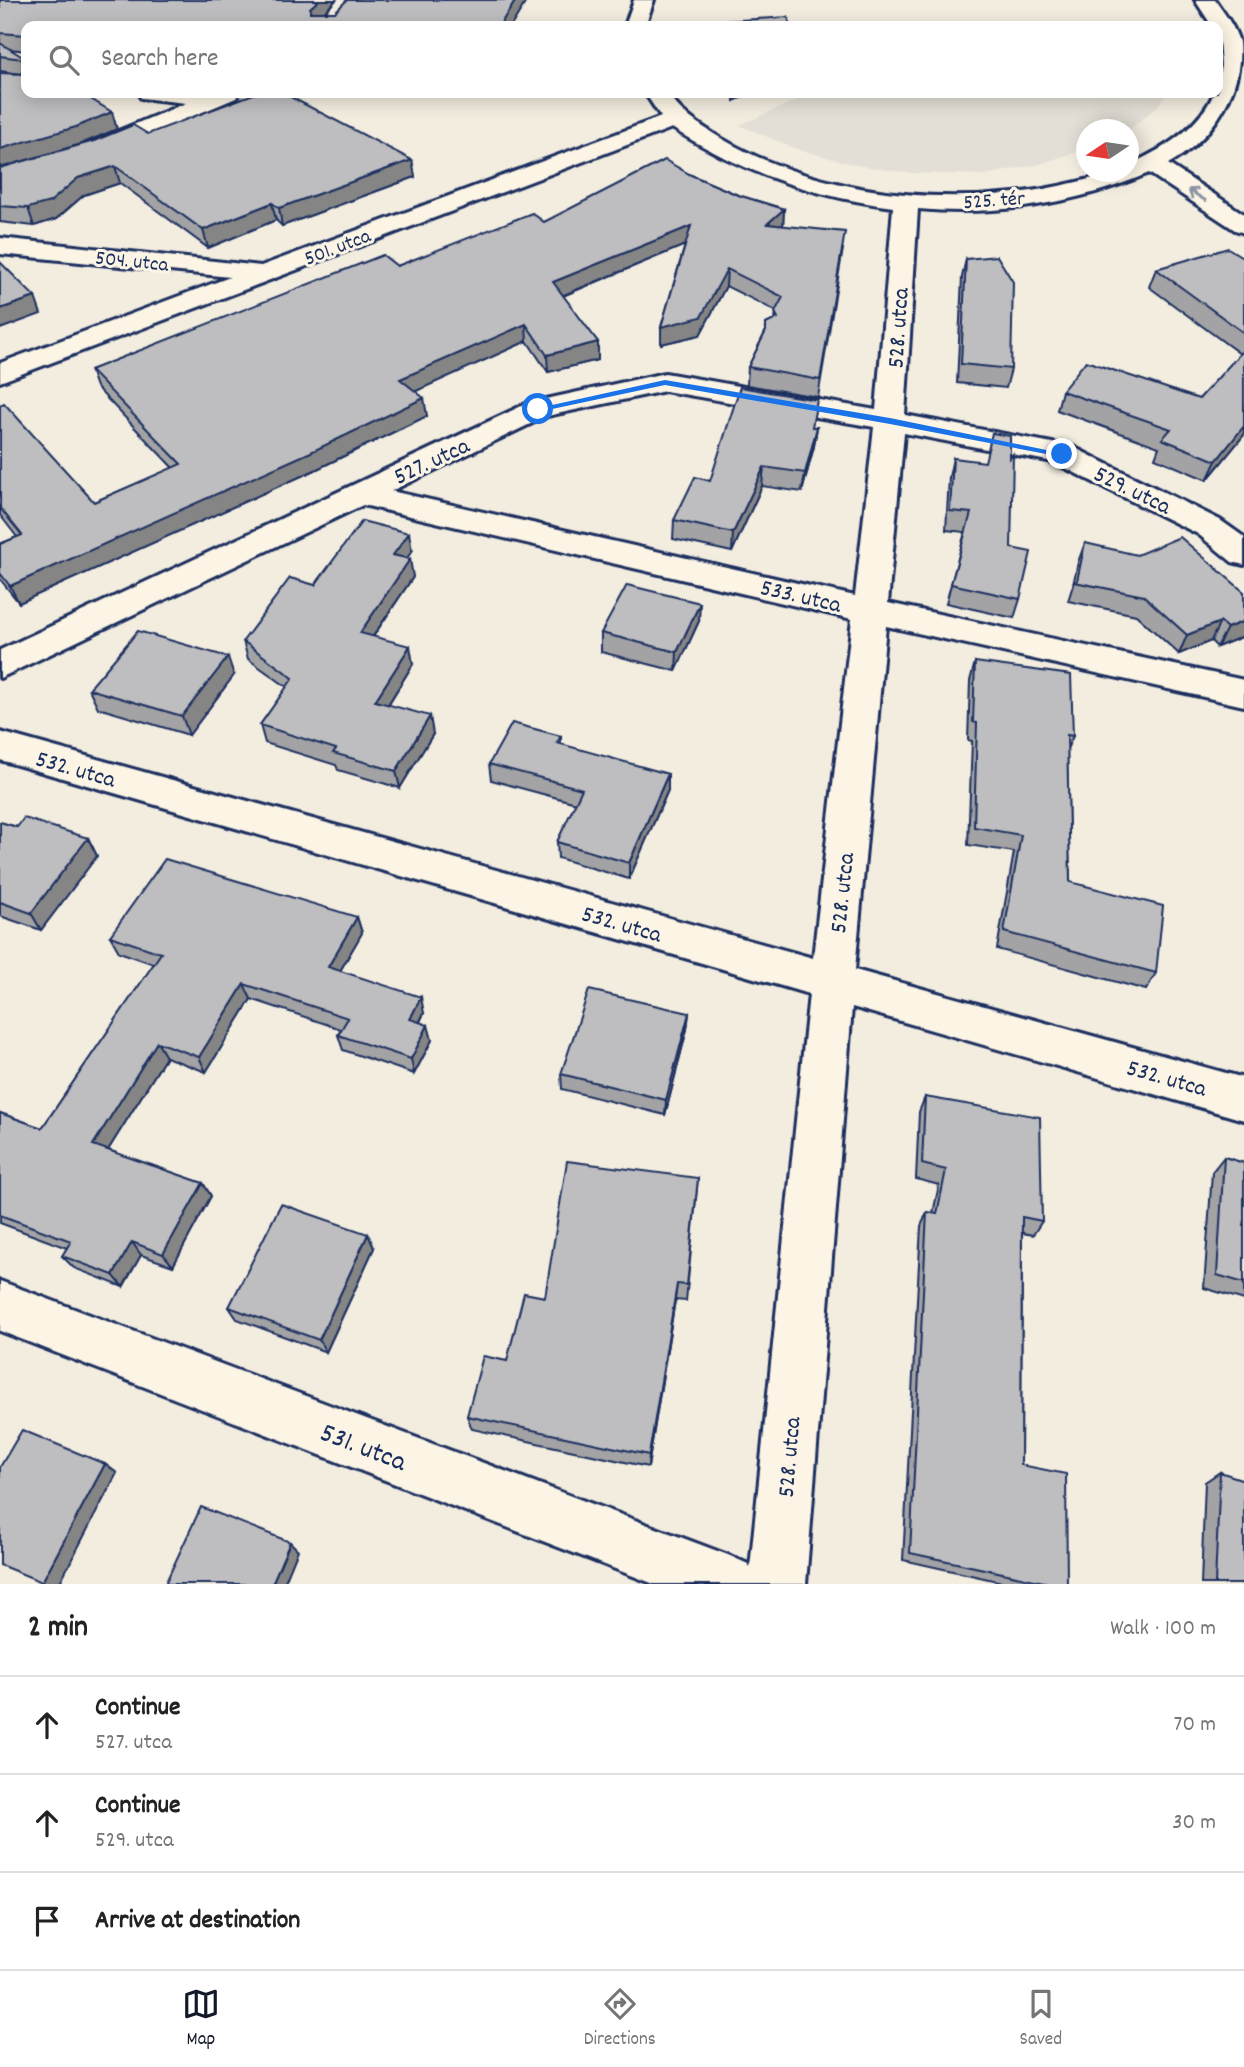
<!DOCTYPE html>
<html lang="en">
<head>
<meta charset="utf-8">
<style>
  body { margin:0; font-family:Dekko,sans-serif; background:#f6f6f6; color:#222 }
  .compass { position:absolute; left:1076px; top:119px; width:63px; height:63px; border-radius:50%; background:#fff; box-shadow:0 4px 18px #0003; rotate:257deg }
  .stop { position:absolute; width:21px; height:21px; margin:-16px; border:5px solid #1a73e8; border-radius:50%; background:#fff }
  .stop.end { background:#1a73e8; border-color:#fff; box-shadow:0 2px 7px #0008 }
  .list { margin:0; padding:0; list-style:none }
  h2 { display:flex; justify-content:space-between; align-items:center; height:91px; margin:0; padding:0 28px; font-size:30px }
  h2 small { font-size:23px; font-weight:400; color:#767676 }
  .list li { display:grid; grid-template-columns:46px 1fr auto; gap:21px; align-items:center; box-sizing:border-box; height:98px; padding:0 28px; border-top:2px solid #e0e0e0 }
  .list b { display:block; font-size:26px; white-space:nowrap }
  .list p { margin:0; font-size:23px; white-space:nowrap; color:#767676 }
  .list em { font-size:23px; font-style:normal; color:#767676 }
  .icon { flex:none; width:38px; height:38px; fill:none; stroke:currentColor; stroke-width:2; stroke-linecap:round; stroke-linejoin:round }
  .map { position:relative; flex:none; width:1244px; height:1584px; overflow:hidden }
  .search { position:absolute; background:#fff; box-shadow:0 4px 18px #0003; left:21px; right:21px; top:21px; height:77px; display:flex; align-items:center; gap:18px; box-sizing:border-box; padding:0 24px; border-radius:14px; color:#767676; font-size:26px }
  .sheet { height:385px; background:#fff }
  nav { display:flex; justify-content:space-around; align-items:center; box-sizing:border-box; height:98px; border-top:2px solid #e0e0e0; background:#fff; font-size:19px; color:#767676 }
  nav a { display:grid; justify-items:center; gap:4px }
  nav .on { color:#111827 }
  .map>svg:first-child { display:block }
  .built { fill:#e3dfd6 }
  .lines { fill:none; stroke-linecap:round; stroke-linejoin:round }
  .minor-casing { stroke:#1b2f5e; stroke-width:6 }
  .minor { fill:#fcf5e5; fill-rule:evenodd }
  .wall { fill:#a3a3a5; stroke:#1b2f5e; stroke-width:2 }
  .shaded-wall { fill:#858586; stroke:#1b2f5e; stroke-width:2 }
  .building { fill:#bebec0; stroke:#1b2f5e; stroke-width:2 }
  .oneway { stroke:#8c92a2 }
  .route { fill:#1a73e8 }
  .labels { text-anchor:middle; stroke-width:6; stroke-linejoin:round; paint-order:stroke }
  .far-street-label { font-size:21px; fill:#1b2f5e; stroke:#fcf5e5 }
  .street-label { font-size:24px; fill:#1b2f5e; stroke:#fcf5e5 }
  .near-street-label { font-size:28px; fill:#1b2f5e; stroke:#fcf5e5 }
</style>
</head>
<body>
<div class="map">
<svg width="1244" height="1584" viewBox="0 0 1244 1584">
  <rect width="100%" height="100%" fill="#f3ede0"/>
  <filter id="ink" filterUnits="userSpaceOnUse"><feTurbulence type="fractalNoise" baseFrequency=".0143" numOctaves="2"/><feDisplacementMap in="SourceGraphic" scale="14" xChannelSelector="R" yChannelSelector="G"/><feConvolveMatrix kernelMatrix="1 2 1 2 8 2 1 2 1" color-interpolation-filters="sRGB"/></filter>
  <g filter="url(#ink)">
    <polygon class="built" points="814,93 1166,93 1158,106 1129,130 1086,130 1086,149 1040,164 985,175 909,173 861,166 796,149 739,125"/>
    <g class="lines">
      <g class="minor-casing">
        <g id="minor">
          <polygon points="634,0 654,0 645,26 625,26"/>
          <path d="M1195 0H1215C1224 13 1235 27 1239 42 1244 93 1209 142 1168 164L1244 214V233L1235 230 1149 173C1077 204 996 216 918 209L905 415 1073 447 1220 520 1244 537V565L1232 562 1198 534 1053 462 904 433 888 603 1244 680V706L886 626 855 970 1244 1078V1120L852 1007 806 1584H654L0 1331V1281L728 1555 748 1564 750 1568 809 994 0 760V732L813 958 852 619 363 505 0 678V650L528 403 665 373 876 410 893 207C814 197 739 171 672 128L0 382V363L230 277 0 254V238L261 266 661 117 645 93H667C682 114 697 123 719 137 805 188 915 204 1014 193 1035 191 1056 187 1077 182 1095 178 1110 172 1128 172V165C1163 150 1199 128 1214 93H1218L1221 65 1218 26H1212ZM665 391 874 427 855 596 391 491 547 416Z"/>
          <polygon points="138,93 239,93 236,98 98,156 0,186 0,171 82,146 186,103 141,98"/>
        </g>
      </g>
      <use href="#minor" class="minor"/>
    </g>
    <g class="wall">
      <polygon points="0,0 336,0 325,12 511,26 26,26 26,51 10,49 117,129 81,144 0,168 21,74 0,71"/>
      <polygon points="148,134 412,160 415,177 282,226 276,220 208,248 120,183 84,195 56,219 34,226 0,222 0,168"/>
      <polygon points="691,175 738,195 784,209 783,226 843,249 818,397 747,385 748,367 765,333 766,324 775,320 776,311 726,286 700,335 661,344 661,327 685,245 563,296 598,342 598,360 548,372 527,341 415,391 427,416 315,470 19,603 0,579 0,544 17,537 0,515 0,405 94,502 173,468 96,387 90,370 397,266 544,222"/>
      <polygon points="1244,258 1244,435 1207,480 1155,458 1159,447 1057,410 1062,391 1199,399 1240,354 1149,287 1156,269"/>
      <polygon points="966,259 1011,369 1006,388 957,383 962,277"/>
      <polygon points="813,427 817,427 814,446 802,492 762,486 732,552 673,539 674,520 710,481"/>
      <polygon points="953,458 1011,548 1020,599 1014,618 946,603 965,532 946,530 949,477"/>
      <polygon points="1085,543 1244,592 1244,636 1217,647 1211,641 1179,654 1136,615 1068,601 1073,585 1078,562"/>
      <polygon points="412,551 406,558 413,577 373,637 413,664 388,705 433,734 400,788 338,770 336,765 265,743 260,725 287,687 248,659 243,641 315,585"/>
      <polygon points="699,621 676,671 601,652 601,633"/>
      <polygon points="975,662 1073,736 1067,749 1070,882 1156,973 1146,990 997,949 1014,852 968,845 972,741 968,740 970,681"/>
      <polygon points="234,675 189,735 98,708 89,689"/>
      <polygon points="561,736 561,745 668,790 629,879 558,858 557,842 576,803 491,780 489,764"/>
      <polygon points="0,822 17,827 88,838 97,856 41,930 0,916"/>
      <polygon points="357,917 362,933 340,971 424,1013 420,1022 432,1040 414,1074 343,1050 338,1035 341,1029 251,999 206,1072 166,1057 108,1150 203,1183 211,1196 173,1266 141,1255 123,1287 74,1268 62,1256 67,1248 0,1223 0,1113 42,1128 154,964 119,952 110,936"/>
      <polygon points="689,1013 687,1029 665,1115 562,1089 561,1074"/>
      <polygon points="925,1097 1042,1221 1033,1235 1022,1233 1021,1465 1067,1584 1011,1584 903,1560 921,1226 927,1212 933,1213 939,1185 916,1179 919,1112"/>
      <polygon points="1224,1157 1244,1163 1244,1300 1204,1288 1212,1172"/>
      <polygon points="698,1178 686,1301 675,1300 648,1467 472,1429 467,1416 507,1361 545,1297"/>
      <polygon points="368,1234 374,1248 326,1352 237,1319 229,1307"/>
      <polygon points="1220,1472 1244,1584 1201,1584 1205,1482"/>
    </g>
    <g class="shaded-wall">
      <polygon points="319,0 336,0 313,24 310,8"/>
      <polygon points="516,0 527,0 511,26 499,26"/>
      <polygon points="734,93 752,93 734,101"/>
      <polygon points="112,112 117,129 81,144 0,168 0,149"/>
      <polygon points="412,160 415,177 282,226 279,208"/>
      <polygon points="115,166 120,183 84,195 56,219 34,226 28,208 78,178"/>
      <polygon points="272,203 276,220 208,248 203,230"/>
      <polygon points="784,209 783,226 767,224"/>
      <polygon points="691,226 690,243 554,299 553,282"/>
      <polygon points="727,269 726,286 700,335 661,344 661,327"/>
      <polygon points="35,297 41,314 0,329 0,309"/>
      <polygon points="526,324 527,341 403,397 400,379"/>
      <polygon points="598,342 598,360 548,372 547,355"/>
      <polygon points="424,398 427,416 315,470 19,603 10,586"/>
      <polygon points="1244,426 1244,435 1207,480 1216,461"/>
      <polygon points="817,427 814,446 802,492 805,473"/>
      <polygon points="764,467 762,486 732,552 733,533"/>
      <polygon points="409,533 412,551 396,573 393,555"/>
      <polygon points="410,559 413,577 363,651 360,633"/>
      <polygon points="700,603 699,621 676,671 677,652"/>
      <polygon points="1244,621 1244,636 1217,647 1227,628"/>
      <polygon points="1220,622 1211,641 1179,654 1187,635"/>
      <polygon points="410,646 413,664 379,719 375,701"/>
      <polygon points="228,657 234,675 189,735 182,716"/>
      <polygon points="430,716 433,734 400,788 396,771"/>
      <polygon points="668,774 668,790 629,879 629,863"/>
      <polygon points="88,838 97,856 41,930 31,913"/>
      <polygon points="357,917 362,933 333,983 328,967"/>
      <polygon points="244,984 251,999 206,1072 199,1057"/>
      <polygon points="421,997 424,1013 413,1034 410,1019"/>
      <polygon points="689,1013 687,1029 665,1115 666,1100"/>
      <polygon points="428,1025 432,1040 414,1074 411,1059"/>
      <polygon points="157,1042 166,1057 103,1158 93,1145"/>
      <polygon points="203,1183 211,1196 173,1266 163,1254"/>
      <polygon points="368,1234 374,1248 326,1352 319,1340"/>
      <polygon points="132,1242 141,1255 123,1287 113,1275"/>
      <polygon points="677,1284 675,1300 648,1467 649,1455"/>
      <polygon points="105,1464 117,1473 59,1584 45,1584 42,1582"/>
      <polygon points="290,1542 298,1550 284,1584 272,1584"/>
    </g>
    <g class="building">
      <polygon points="0,0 319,0 310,8 310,12 335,12 347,0 516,0 499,26 228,26 186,22 181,26 26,26 26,35 0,33"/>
      <polygon points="788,17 790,26 726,26 725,21"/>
      <polygon points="0,43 26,59 26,93 81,93 112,112 76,127 0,149 0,73 22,74 23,59 0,56"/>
      <polygon points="256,93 283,93 412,160 279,208 272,203 203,230 115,166 78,178 50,202 28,208 0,206 0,168 94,141 133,125 148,134"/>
      <polygon points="665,160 691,175 738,195 784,209 767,224 845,232 820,380 748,367 766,331 766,324 778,318 775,312 783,297 727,269 701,317 661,327 691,226 553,282 598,342 547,355 526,324 400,379 424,398 311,452 10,586 0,573 0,544 22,535 0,508 0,405 4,403 94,502 181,464 90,370 383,255 397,266 532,213 544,222"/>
      <polygon points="1228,248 1244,258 1244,333 1156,269"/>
      <polygon points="997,256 1013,282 1011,369 961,364 966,259"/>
      <polygon points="0,262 35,297 0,309"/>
      <polygon points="1244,349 1244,426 1216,461 1162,439 1171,429 1062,391 1086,361 1199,399"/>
      <polygon points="740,387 817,400 812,427 817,427 805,473 764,467 733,533 674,520 695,477 710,481"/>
      <polygon points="992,433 1010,436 1010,458 1013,454 1011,548 1031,552 1020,599 951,584 971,513 950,511 953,458 985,462"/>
      <polygon points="362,521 409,533 393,555 410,559 360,633 410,646 375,701 430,716 396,771 333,753 336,749 260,725 293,678 243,641 290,578 315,585"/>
      <polygon points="1180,537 1244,592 1244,621 1227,628 1220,622 1187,635 1144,596 1075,582 1077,581 1085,543 1137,555"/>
      <polygon points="627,585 700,603 677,652 601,633"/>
      <polygon points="138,631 228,657 182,716 89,689"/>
      <polygon points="975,662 1071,675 1073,736 1067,735 1070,882 1163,906 1156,973 1004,932 1021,835 974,827 977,723 973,722"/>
      <polygon points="512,723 561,736 557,743 668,774 629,863 557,842 582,789 489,764"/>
      <polygon points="24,818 88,838 31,913 0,902 0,822 17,827"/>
      <polygon points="165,859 357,917 328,967 421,997 410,1019 428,1025 411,1059 338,1035 348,1018 244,984 199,1057 157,1042 93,1145 203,1183 163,1254 132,1242 113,1275 62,1256 71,1241 0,1215 0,1113 42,1128 161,953 110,936"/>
      <polygon points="589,990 689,1013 666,1100 561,1074"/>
      <polygon points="925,1097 1040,1117 1042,1221 1022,1217 1021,1465 1066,1474 1067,1584 1053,1584 910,1553 927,1212 937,1214 946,1170 922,1164"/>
      <polygon points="1224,1157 1244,1163 1244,1283 1217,1275"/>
      <polygon points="567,1161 698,1178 687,1285 677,1284 649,1455 467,1416 483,1356 507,1361 524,1293 545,1297"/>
      <polygon points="281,1204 368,1234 319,1340 229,1307"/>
      <polygon points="22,1430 105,1464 42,1582 0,1565 0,1467"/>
      <polygon points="1220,1472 1244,1480 1244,1584 1215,1584"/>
      <polygon points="201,1507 290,1542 272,1584 165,1584"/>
    </g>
    <defs><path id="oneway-shaft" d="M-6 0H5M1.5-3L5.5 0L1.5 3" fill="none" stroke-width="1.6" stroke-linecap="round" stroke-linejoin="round" transform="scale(1.75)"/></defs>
    <use class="oneway" href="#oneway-shaft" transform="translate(1197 195) rotate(-147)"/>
  </g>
  <polygon class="route" points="665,380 890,418 1066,454 1062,457 890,424 665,385 538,412 534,409"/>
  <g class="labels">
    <g class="far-street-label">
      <text transform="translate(994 199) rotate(-4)" y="7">525. tér</text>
      <text transform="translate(337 246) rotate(-21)" y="7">501. utca</text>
      <text transform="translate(132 260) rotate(6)" y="7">504. utca</text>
    </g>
    <g class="street-label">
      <text transform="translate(897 328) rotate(-86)" y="8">528. utca</text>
      <text transform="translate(431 460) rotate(-25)" y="8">527. utca</text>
      <text transform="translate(1133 489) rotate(26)" y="8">529. utca</text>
      <text transform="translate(801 595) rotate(13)" y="8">533. utca</text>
      <text transform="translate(76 768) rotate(16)" y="8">532. utca</text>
      <text transform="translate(841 893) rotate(-84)" y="8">528. utca</text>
      <text transform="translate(622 923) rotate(16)" y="8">532. utca</text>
      <text transform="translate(1167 1077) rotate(16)" y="8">532. utca</text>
      <text transform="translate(788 1457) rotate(-85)" y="8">528. utca</text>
    </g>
    <g class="near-street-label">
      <text transform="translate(364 1445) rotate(21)" y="10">531. utca</text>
    </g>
  </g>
</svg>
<svg class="compass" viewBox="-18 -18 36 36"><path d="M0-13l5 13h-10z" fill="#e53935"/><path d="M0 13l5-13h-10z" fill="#767676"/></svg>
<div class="stop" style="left:538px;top:409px"></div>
<div class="stop end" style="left:1062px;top:454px"></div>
<div class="search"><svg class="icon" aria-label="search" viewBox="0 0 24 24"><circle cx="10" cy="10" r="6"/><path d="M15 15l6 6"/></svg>Search here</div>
</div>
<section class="sheet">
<h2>2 min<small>Walk · 100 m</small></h2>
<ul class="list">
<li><svg class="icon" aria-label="ahead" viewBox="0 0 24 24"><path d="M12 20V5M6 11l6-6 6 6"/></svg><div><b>Continue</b><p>527. utca</p></div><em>70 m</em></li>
<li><svg class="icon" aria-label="ahead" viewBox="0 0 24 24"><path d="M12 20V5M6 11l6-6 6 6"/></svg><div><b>Continue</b><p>529. utca</p></div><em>30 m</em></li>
<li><svg class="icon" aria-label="arrive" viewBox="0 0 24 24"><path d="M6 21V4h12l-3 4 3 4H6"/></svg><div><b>Arrive at destination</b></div></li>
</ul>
</section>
<nav>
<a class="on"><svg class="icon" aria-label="map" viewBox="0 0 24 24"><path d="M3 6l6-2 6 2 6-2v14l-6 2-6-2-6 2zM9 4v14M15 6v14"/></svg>Map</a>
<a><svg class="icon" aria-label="directions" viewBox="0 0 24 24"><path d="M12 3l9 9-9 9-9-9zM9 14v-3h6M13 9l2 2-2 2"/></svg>Directions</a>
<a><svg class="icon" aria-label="saved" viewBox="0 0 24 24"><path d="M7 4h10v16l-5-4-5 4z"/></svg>Saved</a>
</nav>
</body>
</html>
